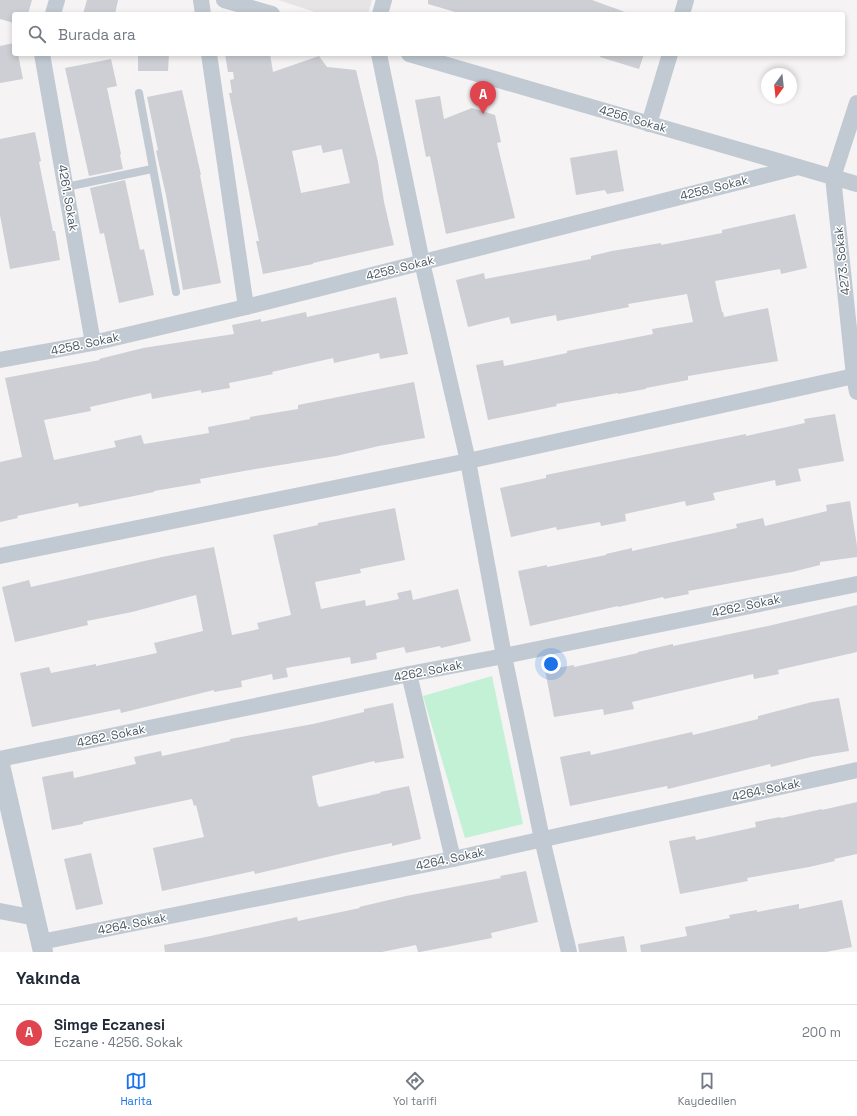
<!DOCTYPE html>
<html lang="tr">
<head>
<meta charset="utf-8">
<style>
  body { margin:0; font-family:"Space Grotesk",sans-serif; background:#f2f2f3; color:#1f2937 }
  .compass { position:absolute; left:761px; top:68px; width:36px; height:36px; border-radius:50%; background:#fff; box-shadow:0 2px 6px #0003; rotate:195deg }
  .you { position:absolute; left:551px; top:664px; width:14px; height:14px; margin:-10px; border:3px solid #fff; border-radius:50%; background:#1a73e8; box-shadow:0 0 0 6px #1a73e833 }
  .badge { display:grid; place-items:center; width:26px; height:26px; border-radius:50%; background:#1a73e8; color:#fff; font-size:13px; font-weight:700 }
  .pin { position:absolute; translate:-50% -33px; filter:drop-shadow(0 1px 2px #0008) }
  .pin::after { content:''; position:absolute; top:21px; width:14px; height:12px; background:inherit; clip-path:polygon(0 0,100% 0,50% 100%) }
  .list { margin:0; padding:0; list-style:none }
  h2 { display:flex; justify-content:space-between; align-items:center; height:52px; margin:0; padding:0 16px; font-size:17px }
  h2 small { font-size:13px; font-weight:400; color:#747a83 }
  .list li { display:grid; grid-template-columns:26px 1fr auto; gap:12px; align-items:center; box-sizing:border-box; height:56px; padding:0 16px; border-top:1px solid #e0e1e3 }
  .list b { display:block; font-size:15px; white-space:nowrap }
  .list p { margin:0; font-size:13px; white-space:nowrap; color:#747a83 }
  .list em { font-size:13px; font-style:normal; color:#747a83 }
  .icon { flex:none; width:22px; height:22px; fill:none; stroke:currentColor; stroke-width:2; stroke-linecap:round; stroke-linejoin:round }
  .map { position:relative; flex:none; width:857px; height:952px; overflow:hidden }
  .search { position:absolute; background:#fff; box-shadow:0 2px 6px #0003; left:12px; right:12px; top:12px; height:44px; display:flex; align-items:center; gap:10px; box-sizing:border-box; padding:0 14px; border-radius:4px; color:#747a83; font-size:15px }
  .sheet { height:108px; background:#fff }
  nav { display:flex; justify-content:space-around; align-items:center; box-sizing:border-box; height:56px; border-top:1px solid #e0e1e3; background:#fff; font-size:11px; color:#747a83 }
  nav a { display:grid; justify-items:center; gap:2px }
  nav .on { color:#1a73e8 }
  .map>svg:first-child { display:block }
  .education { fill:#e6e4e5 }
  .green { fill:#c3f1d5 }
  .building { fill:#cdcfd5; fill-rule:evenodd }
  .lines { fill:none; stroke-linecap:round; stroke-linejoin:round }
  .service { stroke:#c1cad2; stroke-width:8 }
  .minor { stroke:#c1cad2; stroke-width:16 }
  .tertiary { stroke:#c1cad2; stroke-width:20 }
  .labels { text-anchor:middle; stroke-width:3; stroke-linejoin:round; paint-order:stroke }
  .street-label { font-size:12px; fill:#4a5661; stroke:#fff }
</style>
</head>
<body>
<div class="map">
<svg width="857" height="952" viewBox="0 0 857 952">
  <rect width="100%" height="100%" fill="#f5f3f3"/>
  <polygon class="education" points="278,0 372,0 368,14 321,14"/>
  <polygon class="green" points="492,676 523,824 465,838 423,696"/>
  <g class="building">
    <polygon points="0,0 32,0 28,14 14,14 14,23 0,19"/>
    <polygon points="87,0 118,0 115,14 83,14"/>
    <polygon points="428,0 592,0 625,12 625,14 462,14 428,4"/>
    <polygon points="14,43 14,54 18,54 23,79 0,83 0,46"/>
    <polygon points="138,54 169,54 168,71 138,71"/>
    <path d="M225 54H270L273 72 319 56 327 67 356 70 378 162 384 202 394 245 313 263V264L263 274 256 241H259L229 93H232L230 80 234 79 233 72H228ZM321 145 323 153 342 149 350 183 301 193 292 151Z"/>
    <polygon points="601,54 644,54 639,69 600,57"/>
    <polygon points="111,59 117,86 107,88 121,154 120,155 123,169 89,176 65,68"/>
    <polygon points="182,90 201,175 200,175 221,283 183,290 166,195 156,151 158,150 147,97"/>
    <polygon points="440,96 444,119 472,108 495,115 501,142 497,143 515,218 446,234 430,156 426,157 415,100"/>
    <polygon points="35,132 41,161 39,162 53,231 55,231 60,260 10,269 0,215 0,139"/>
    <polygon points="617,150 624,191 607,194 605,190 576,195 570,158"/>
    <polygon points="125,180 140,250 144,249 154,295 119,303 104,233 100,234 90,188"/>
    <polygon points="795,214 807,268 781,274 780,269 715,281 722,312 723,312 724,317 768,308 778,361 688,376 688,380 646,388 646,389 618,394 618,393 556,404 557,406 488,420 476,365 503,360 504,366 567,353 567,351 653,334 652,329 693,322 687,294 628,304 629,307 557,321 556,315 511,324 509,317 468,327 456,280 484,273 485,279 591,259 591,256 612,251 661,243 661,245 722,233 722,230"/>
    <polygon points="396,297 408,354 380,359 379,353 334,363 333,358 272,372 273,374 229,383 230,388 201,393 201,390 152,399 151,393 90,407 91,411 44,420 54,460 116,447 114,441 141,435 144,444 209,433 208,427 250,419 250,417 298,409 298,405 414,382 425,438 379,446 336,456 244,471 200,479 201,483 154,491 154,492 79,507 78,503 17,516 18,518 0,522 0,462 22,457 5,378 100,360 99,359 143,348 234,334 232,325 261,319 261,322 306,312 307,317"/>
    <polygon points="835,414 844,461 798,469 801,481 776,486 775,480 713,493 715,500 686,506 685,501 625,514 626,521 601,526 600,522 557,530 556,527 511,537 500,488 546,478 546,475 726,438 746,434 746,436 805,423 804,419"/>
    <polygon points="850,501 857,546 857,557 820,562 820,565 792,572 688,591 689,594 664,599 663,597 618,607 618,606 530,626 518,571 547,565 547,567 606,555 606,554 632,548 632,551 737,528 736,524 763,518 765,526 827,511 826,505"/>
    <polygon points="395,508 405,560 360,569 361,573 315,582 321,609 365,600 366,606 399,599 397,593 411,590 413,600 458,589 471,641 441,648 440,646 406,653 404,647 376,653 377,659 351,664 350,657 286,668 288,677 273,680 272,674 241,681 242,687 214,692 214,690 121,713 120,709 32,727 20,673 49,667 51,673 96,664 96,666 157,653 154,643 203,631 196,595 132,612 87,621 88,625 15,642 2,587 29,580 31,587 162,557 214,547 232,635 259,629 257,623 291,615 273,535 318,525 318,523"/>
    <polygon points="857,605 857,652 778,670 779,674 754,679 753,674 632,702 634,709 604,715 603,709 554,717 545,670 574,665 574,667 638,653 638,652 673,644 673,646 768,626"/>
    <polygon points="839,698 849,751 811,757 771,767 770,764 668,789 667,786 570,806 560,757 590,751 591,755 692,732 693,735 758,719 758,716 812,702"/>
    <polygon points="393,703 404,758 375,763 374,761 312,776 317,803 319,807 381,793 380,792 409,786 421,839 392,846 392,843 344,853 255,874 254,871 162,891 153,848 204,837 196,805 194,806 192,799 83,822 83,824 52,830 42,777 73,771 74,778 136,764 134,757 161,751 162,756 230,741 230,739 313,724 364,712 364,709"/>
    <polygon points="857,802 857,854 834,859 835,861 809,867 747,878 748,881 680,894 669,841 695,836 696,840 756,827 755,822 780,817 781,818 822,809 822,810"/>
    <polygon points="91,853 103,904 76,910 64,859"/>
    <polygon points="526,871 538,922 491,933 492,938 420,952 418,952 416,945 382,952 165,952 164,945 206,937 297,917 298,921 360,908 359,907 406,896 501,878 500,876"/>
    <polygon points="842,900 852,947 826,952 641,952 640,945 687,936 685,927 730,918 729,915 757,910 757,912 799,904 799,909"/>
    <polygon points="624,936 627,952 579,952 578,944"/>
  </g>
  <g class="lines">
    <g class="service">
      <polyline points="139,93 176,292"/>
      <polyline points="66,187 152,169"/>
    </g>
    <g class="minor">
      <polyline points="201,0 203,14"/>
      <polyline points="224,0 272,14"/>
      <polyline points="53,14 57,0"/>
      <polyline points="380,14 384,0"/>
      <polyline points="682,14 686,0"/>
      <polyline points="42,54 93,343"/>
      <polyline points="209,54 246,307"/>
      <polyline points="379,54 422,262 468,461 504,656 542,839 569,952"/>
      <polyline points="409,54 857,184"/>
      <polyline points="857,103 833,177 854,376 857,392"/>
      <polyline points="649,124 670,54"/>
      <polyline points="0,360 93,343 246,307 798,167"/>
      <polyline points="0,556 468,461 854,376"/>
      <polyline points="409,674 453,859"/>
      <polyline points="0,759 409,674 504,656 857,584"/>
      <polyline points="0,911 36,918"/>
      <polyline points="41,942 453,859 857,770"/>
    </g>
    <polyline class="tertiary" points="0,765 43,952"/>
  </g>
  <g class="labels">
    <g class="street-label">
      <text transform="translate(633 119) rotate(16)" y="4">4256. Sokak</text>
      <text transform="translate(714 188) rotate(-14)" y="4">4258. Sokak</text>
      <text transform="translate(68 198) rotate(80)" y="4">4261. Sokak</text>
      <text transform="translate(842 261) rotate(-96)" y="4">4273. Sokak</text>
      <text transform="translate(400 268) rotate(-14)" y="4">4258. Sokak</text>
      <text transform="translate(85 344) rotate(-12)" y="4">4258. Sokak</text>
      <text transform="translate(746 606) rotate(-12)" y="4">4262. Sokak</text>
      <text transform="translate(428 671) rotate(-11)" y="4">4262. Sokak</text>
      <text transform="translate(111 736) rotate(-12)" y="4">4262. Sokak</text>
      <text transform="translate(766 790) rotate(-12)" y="4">4264. Sokak</text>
      <text transform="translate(450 859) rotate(-12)" y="4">4264. Sokak</text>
      <text transform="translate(132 924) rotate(-11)" y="4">4264. Sokak</text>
    </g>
  </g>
</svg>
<svg class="compass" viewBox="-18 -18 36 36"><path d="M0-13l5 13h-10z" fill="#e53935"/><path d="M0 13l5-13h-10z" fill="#747a83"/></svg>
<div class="you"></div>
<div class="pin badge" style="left:483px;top:114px;background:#e0444e">A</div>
<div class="search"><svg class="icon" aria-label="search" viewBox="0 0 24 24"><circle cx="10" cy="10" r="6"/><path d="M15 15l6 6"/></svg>Burada ara</div>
</div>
<section class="sheet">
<h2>Yakında<small></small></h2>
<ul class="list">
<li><span class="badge" style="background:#e0444e">A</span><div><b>Simge Eczanesi</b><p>Eczane · 4256. Sokak</p></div><em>200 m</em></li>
</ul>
</section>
<nav>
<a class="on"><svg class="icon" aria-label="map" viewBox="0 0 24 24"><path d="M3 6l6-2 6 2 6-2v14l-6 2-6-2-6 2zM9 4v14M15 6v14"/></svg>Harita</a>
<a><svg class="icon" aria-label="directions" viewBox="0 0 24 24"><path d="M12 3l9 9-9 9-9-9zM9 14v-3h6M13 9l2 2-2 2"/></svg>Yol tarifi</a>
<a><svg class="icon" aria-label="saved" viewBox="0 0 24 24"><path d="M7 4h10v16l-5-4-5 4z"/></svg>Kaydedilen</a>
</nav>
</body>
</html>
